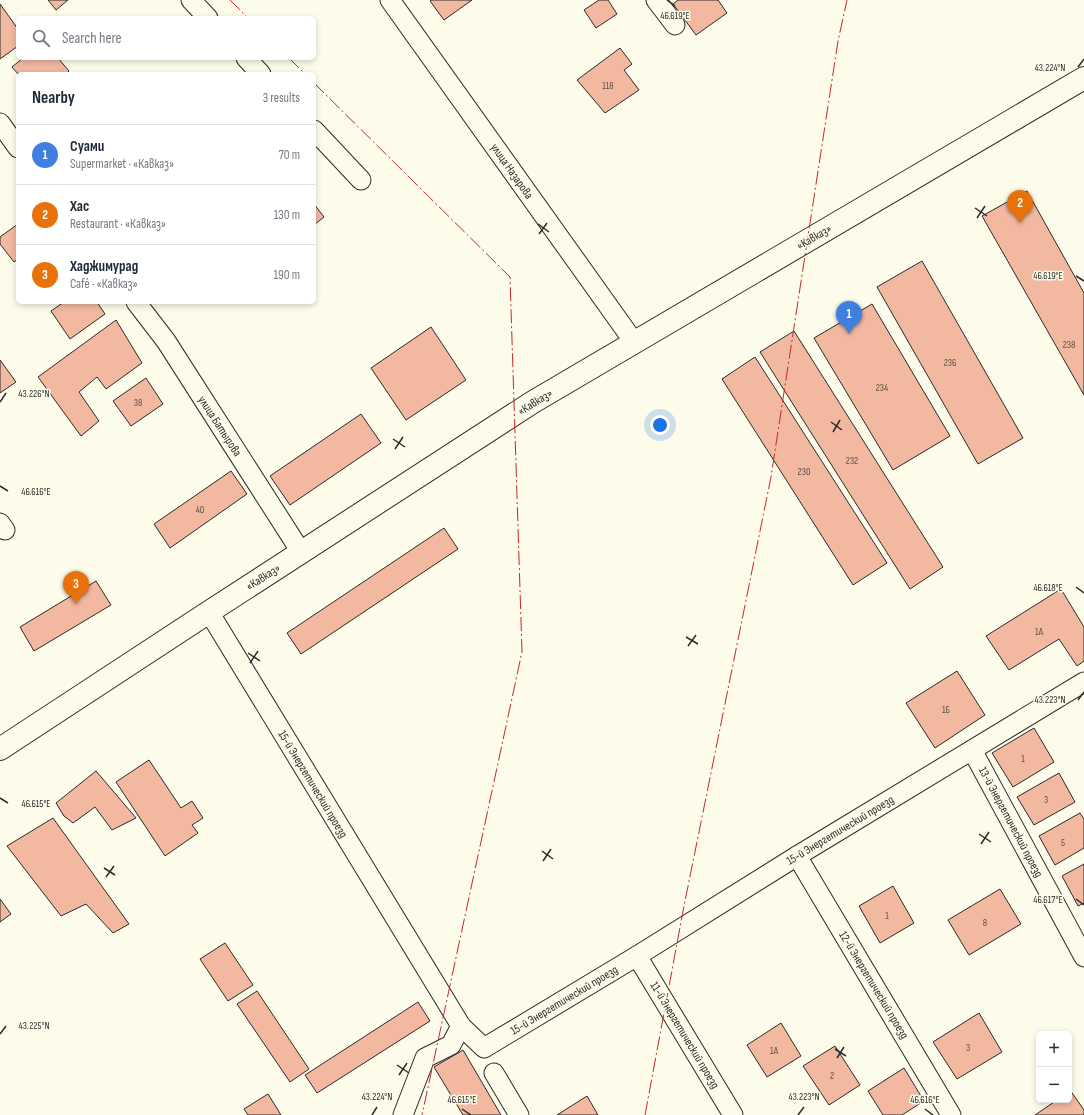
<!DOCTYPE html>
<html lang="en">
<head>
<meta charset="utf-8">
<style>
  body { margin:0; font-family:"Sofia Sans Condensed",sans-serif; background:#f6f6f7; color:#1f2937 }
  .controls { position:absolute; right:12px; bottom:12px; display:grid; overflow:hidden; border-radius:6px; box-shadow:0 2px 6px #0003 }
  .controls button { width:36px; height:36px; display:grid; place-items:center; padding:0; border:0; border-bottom:1px solid #e0e1e3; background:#fff; color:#1f2937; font:20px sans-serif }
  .you { position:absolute; left:660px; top:425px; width:14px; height:14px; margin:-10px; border:3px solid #fff; border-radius:50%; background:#1a73e8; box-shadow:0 0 0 6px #1a73e833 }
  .badge { display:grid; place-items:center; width:26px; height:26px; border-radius:50%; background:#0b8043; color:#fff; font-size:13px; font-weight:700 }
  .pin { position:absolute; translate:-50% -33px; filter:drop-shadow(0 1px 2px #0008) }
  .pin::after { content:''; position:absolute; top:21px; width:14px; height:12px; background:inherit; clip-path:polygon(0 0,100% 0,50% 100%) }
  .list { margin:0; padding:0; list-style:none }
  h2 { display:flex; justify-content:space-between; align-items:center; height:52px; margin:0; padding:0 16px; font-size:17px }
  h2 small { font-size:13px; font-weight:400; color:#747a83 }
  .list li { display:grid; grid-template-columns:26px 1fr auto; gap:12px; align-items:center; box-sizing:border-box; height:60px; padding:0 16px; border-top:1px solid #e0e1e3 }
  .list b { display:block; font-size:15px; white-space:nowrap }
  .list p { margin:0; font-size:13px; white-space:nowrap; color:#747a83 }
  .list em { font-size:13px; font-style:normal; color:#747a83 }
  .icon { flex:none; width:22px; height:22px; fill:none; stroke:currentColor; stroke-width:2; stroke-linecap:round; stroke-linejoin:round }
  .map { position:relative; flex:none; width:1084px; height:1115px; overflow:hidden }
  .search { position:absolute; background:#fff; box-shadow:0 2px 6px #0003; left:16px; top:16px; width:300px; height:44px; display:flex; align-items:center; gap:10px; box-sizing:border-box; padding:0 14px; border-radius:6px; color:#747a83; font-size:15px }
  .panel { position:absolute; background:#fff; box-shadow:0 2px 6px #0003; left:16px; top:72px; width:300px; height:232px; border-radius:6px }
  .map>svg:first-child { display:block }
  .building { fill:#f2b8a0; stroke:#2b2b2b }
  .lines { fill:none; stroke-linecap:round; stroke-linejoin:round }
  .minor-casing { stroke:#2b2b2b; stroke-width:21 }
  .trunk-casing { stroke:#2b2b2b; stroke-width:24 }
  .minor { stroke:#fdfbea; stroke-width:19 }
  .trunk { stroke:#fdfbea; stroke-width:22 }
  .power { stroke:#c62828; stroke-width:1; stroke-dasharray:14 3 2 3; stroke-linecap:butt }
  .ticks { fill:none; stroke:#2b2b2b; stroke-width:1.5 }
  .labels { text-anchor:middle; stroke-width:3; stroke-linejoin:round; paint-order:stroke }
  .number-label { font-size:10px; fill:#5d4e48 }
  .street-label { font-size:12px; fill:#2b2b2b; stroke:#fdfbea }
  .ticks-label { font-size:10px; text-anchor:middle; fill:#2b2b2b; stroke:#fdfbea; stroke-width:3; stroke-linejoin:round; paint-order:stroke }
</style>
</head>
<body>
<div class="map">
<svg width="1084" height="1115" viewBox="0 0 1084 1115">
  <rect width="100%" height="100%" fill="#fdfbea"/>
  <g class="building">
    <polygon points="48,0 68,0 56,10"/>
    <polygon points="432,0 472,0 444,20 430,1"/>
    <polygon points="599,0 608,0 617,14 596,28 584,10"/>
    <polygon points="678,0 718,0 727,13 696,35 673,4"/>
    <polygon points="0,4 18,29 18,46 0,59"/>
    <polygon points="620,48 632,64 624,70 639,90 605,113 577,80"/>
    <polygon points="23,58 58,58 69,71 66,74 18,74 12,67"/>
    <polygon points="1027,191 1084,293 1084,395 982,216"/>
    <polygon points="314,204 324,217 314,225"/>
    <polygon points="18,224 18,259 14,262 0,244 0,237"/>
    <polygon points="922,261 1023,438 978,464 877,287"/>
    <polygon points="64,302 97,302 105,314 70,339 51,311"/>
    <polygon points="872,304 950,436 893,470 814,338"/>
    <polygon points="116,320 142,363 106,389 97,377 79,392 99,421 81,436 38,377"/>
    <polygon points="431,327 466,380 406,420 371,368"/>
    <polygon points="794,331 943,567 910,589 760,352"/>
    <polygon points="755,357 887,563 853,585 722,379"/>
    <polygon points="0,360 16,382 0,393"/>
    <polygon points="146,378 163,404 131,426 113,401"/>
    <polygon points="361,414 381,443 290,505 270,476"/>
    <polygon points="231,471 247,494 170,548 154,524"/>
    <polygon points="444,528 458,549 301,654 287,633"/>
    <polygon points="96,581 111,605 34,651 20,627"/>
    <polygon points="1061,589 1084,627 1084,661 1077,666 1059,639 1009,670 986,636"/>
    <polygon points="957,671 985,715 935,748 906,703"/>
    <polygon points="1034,728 1054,762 1013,787 992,753"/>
    <polygon points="149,760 181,808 192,801 203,818 192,825 198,833 165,856 116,782"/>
    <polygon points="96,771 136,818 112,830 95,807 73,823 64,816 56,803"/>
    <polygon points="1059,773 1075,802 1034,825 1017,797"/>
    <polygon points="1080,813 1084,819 1084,848 1055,865 1039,836"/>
    <polygon points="53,818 129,924 113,933 86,904 61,916 7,846"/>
    <polygon points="1084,864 1084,903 1078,906 1062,876"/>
    <polygon points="893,886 914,923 880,943 859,906"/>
    <polygon points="1000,889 1021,924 969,955 948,920"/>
    <polygon points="0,899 11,914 0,922"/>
    <polygon points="225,943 253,985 228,1001 200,959"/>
    <polygon points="257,991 309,1069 290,1082 237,1004"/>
    <polygon points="418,1002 430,1021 317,1093 305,1075"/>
    <polygon points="979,1013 1002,1052 957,1079 933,1042"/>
    <polygon points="781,1023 801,1056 767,1077 747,1045"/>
    <polygon points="835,1046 860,1085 829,1105 803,1066"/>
    <polygon points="463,1050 501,1115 463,1115 434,1067"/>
    <polygon points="904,1068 924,1101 902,1115 883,1115 868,1091"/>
    <polygon points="1070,1090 1084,1110 1084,1115 1035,1115 1057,1100 1069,1100 1069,1091"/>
    <polygon points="268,1094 281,1115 248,1115 244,1109"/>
    <polygon points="587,1096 598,1115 557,1115"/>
  </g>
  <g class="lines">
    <g class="minor-casing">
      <g id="minor">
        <polyline points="191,0 208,18"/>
        <polyline points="390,0 634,342"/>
        <polyline points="656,0 675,25"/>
        <polyline points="246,58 261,74"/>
        <polyline points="0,123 18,148"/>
        <polyline points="314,130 361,180"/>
        <polyline points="136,302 166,341 301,552"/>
        <polyline points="0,523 5,530"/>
        <polyline points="209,612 461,1026 484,1048 637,956 797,856 1084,682"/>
        <polyline points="972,750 1084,957"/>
        <polyline points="797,856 951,1115"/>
        <polyline points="637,956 733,1115"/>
        <polyline points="494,1073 519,1115"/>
        <polyline points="403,1115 425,1058 451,1045 461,1026"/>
      </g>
    </g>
    <g class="trunk-casing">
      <polyline id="trunk" points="0,749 209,612 533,402 1084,78"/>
    </g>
    <use href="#minor" class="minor"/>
    <use href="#trunk" class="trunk"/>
    <g class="power">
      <polyline points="230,0 248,18"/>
      <polyline points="289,58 305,74"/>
      <polyline points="314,83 510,277 522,652 422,1115"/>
      <polyline points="645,1115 684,906 771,477 838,41 847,0"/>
    </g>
  </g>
  <path class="ticks" d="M667 0 675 6M1078 67 1084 59M975 208 987 216M977 218 985 206M538 224 549 232M539 234 547 223M1076 276 1084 281M0 402 6 393M831 422 842 430M833 432 840 420M393 439 405 447M395 449 403 437M0 486 8 491M1076 587 1084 593M686 637 698 644M688 646 696 635M248 653 260 661M250 663 258 651M1078 700 1084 692M0 798 8 803M979 834 991 842M981 844 989 832M542 851 553 859M543 861 551 849M104 868 115 875M106 877 114 866M1076 899 1084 905M0 1034 6 1026M835 1049 846 1056M837 1058 844 1047M397 1065 409 1073M399 1075 407 1063M462 1109 471 1115M925 1109 933 1115M372 1115 377 1107M798 1115 804 1107"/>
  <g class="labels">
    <g class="number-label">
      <text x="608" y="89">118</text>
      <text x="1069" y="348">238</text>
      <text x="950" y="366">236</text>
      <text x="882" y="391">234</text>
      <text x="138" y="406">38</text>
      <text x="852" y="464">232</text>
      <text x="804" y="475">230</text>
      <text x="200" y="513">40</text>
      <text x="1039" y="635">1А</text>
      <text x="946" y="713">1Б</text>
      <text x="1023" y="762">1</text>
      <text x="1046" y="803">3</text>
      <text x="1063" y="846">5</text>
      <text x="887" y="919">1</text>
      <text x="985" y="926">8</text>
      <text x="968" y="1051">3</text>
      <text x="774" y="1054">1А</text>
      <text x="832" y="1079">2</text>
    </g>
    <g class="street-label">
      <text transform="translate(512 171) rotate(55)" y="4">улица Назарова</text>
      <text transform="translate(814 237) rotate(-30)" y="4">«Кавказ»</text>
      <text transform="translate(535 402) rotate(-32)" y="4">«Кавказ»</text>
      <text transform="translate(220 426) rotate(57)" y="4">улица Батырова</text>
      <text transform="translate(263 577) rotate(-33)" y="4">«Кавказ»</text>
      <text transform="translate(313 784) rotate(59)" y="4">15-й Энергетический проезд</text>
      <text transform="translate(1011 822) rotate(62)" y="4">13-й Энергетический проезд</text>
      <text transform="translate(840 830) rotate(-31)" y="4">15-й Энергетический проезд</text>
      <text transform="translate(874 985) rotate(59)" y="4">12-й Энергетический проезд</text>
      <text transform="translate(564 1000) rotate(-31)" y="4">15-й Энергетический проезд</text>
      <text transform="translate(685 1035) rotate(59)" y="4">11-й Энергетический проезд</text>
    </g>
  </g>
  <g class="ticks-label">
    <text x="675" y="19">46.619°E</text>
    <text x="1050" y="71">43.224°N</text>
    <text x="1048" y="279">46.619°E</text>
    <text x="34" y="397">43.226°N</text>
    <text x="36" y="495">46.616°E</text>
    <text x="1048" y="591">46.618°E</text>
    <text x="1050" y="703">43.223°N</text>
    <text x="36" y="807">46.615°E</text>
    <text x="1048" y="903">46.617°E</text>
    <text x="34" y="1029">43.225°N</text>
    <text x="377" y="1100">43.224°N</text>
    <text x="804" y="1100">43.223°N</text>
    <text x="462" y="1103">46.615°E</text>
    <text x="925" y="1103">46.616°E</text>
  </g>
</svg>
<div class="controls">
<button>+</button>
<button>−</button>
</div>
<div class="you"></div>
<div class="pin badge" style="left:849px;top:334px;background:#3f7fe0">1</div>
<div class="pin badge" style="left:1020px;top:223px;background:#e8710a">2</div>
<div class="pin badge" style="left:76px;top:604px;background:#e8710a">3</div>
<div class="search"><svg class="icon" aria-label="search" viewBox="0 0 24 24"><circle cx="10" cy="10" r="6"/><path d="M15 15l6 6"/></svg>Search here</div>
<section class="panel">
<h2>Nearby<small>3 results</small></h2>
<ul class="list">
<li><span class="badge" style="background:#3f7fe0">1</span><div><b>Суами</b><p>Supermarket · «Кавказ»</p></div><em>70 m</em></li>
<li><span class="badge" style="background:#e8710a">2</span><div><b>Хас</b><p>Restaurant · «Кавказ»</p></div><em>130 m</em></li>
<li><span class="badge" style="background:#e8710a">3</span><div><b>Хаджимурад</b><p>Café · «Кавказ»</p></div><em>190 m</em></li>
</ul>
</section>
</div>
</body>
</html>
